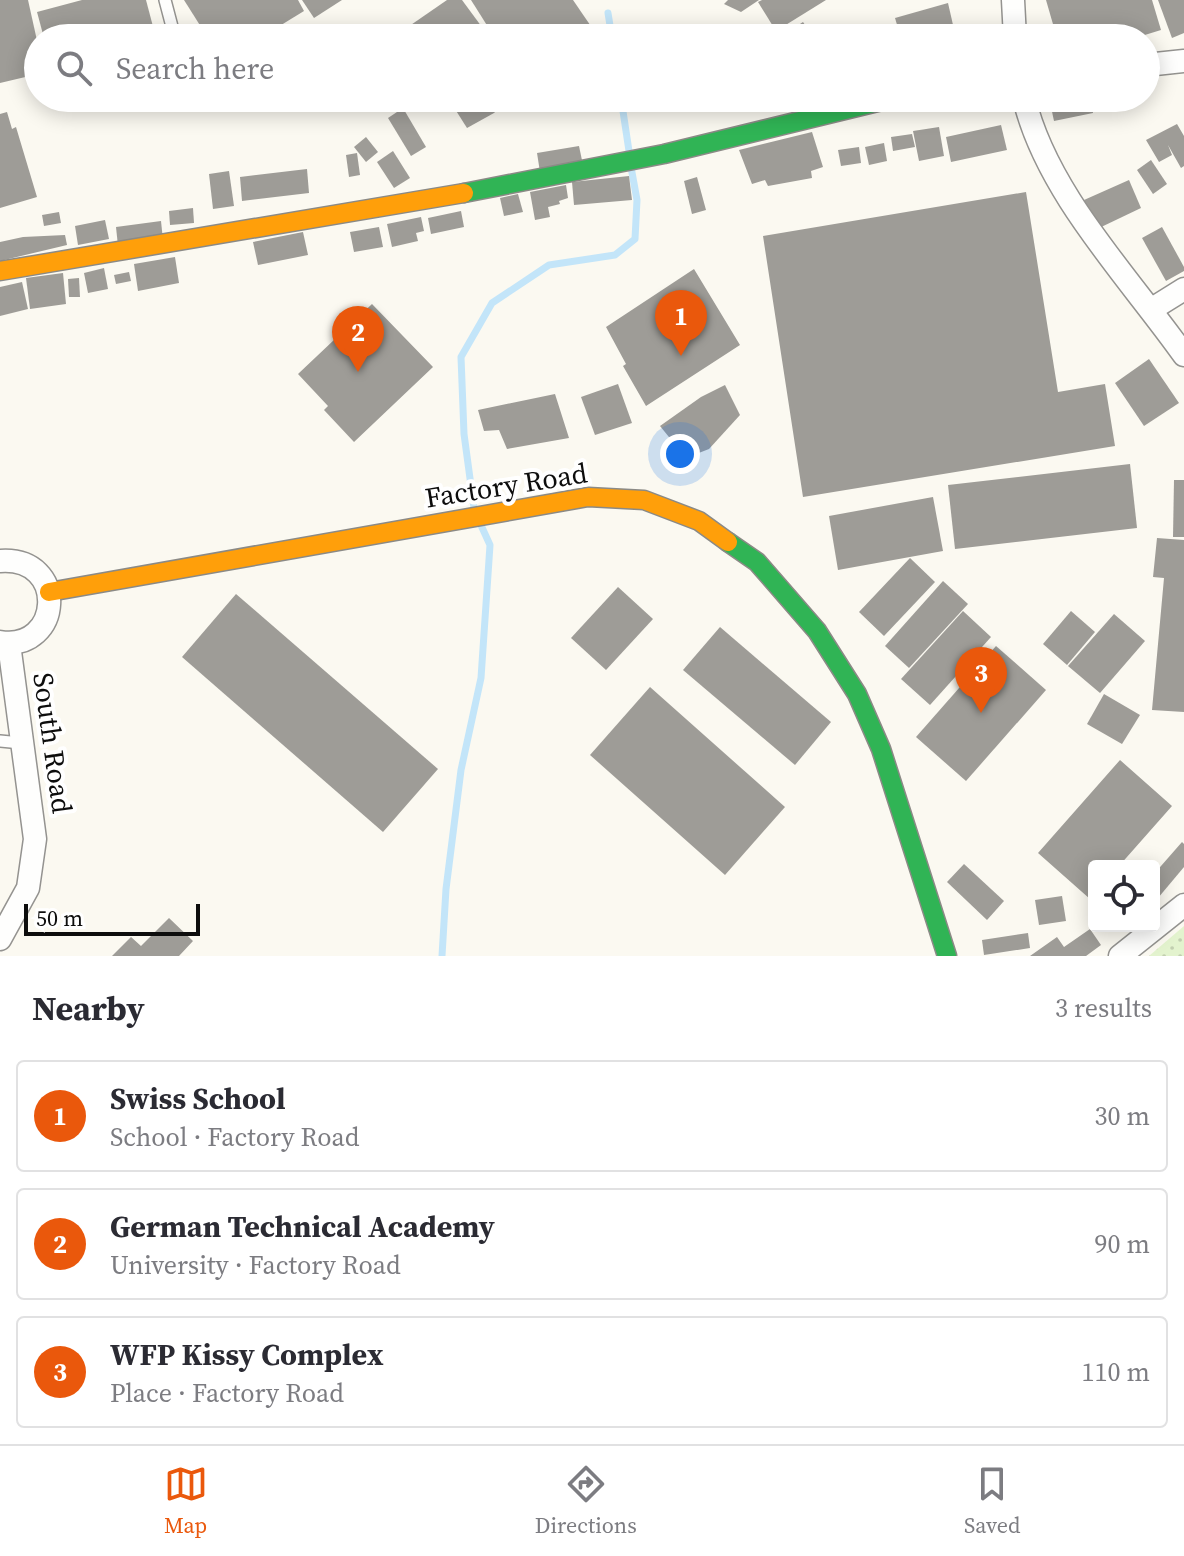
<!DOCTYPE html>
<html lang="en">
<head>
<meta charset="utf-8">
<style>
  body { margin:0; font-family:"Source Serif 4",serif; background:#f2f2f3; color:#2b2b33 }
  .controls { position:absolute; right:24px; bottom:24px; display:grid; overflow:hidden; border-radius:8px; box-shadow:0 4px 20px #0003 }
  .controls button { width:72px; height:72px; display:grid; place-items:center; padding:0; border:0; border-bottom:2px solid #e1e1e2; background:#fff; color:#2b2b33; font:40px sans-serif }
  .scale { position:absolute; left:24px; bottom:20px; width:176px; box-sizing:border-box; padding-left:8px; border:4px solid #0d0d0d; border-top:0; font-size:22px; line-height:28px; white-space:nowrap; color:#0d0d0d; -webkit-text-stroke:6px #fff; paint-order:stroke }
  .you { position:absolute; left:680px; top:454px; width:28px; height:28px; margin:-20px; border:6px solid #fff; border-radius:50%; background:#1a73e8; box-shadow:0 0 0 12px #1a73e833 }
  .badge { display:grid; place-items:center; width:52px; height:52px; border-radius:50%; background:#ea580c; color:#fff; font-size:26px; font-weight:700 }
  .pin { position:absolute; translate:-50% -66px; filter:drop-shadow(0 2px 4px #0008) }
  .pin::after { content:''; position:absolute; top:42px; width:28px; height:24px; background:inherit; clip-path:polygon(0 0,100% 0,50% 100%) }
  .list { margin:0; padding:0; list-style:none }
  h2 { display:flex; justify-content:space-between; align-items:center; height:104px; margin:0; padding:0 32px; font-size:34px }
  h2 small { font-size:26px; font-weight:400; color:#7c7c81 }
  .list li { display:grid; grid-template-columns:52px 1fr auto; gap:24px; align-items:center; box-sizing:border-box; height:112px; margin:0 16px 16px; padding:0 16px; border:2px solid #e1e1e2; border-radius:8px }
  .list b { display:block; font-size:30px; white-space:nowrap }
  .list p { margin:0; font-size:26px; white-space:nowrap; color:#7c7c81 }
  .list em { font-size:26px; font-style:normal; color:#7c7c81 }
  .icon { flex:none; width:44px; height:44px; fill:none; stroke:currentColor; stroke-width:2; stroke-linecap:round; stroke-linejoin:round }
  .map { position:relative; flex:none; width:1184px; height:956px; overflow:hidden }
  .search { position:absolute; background:#fff; box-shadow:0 4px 20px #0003; left:24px; right:24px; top:24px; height:88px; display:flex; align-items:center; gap:20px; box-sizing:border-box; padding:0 28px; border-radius:44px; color:#7c7c81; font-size:30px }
  .sheet { height:488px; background:#fff }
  nav { display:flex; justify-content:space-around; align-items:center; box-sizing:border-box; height:112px; border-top:2px solid #e1e1e2; background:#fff; font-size:22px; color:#7c7c81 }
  nav a { display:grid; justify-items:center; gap:4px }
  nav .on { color:#ea580c }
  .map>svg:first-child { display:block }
  .green { fill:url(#green-dots) }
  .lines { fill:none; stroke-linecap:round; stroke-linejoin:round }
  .stream { stroke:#c3e5f9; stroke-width:7 }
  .building { fill:#9e9c97 }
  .lane-casing { stroke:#949390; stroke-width:14 }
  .street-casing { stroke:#949390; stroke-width:25 }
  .fast-casing { stroke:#8b8a86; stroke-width:21 }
  .slow-casing { stroke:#8b8a86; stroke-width:21 }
  .lane { stroke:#fefefd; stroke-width:11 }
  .street { stroke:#fefefd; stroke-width:22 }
  .fast { stroke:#30b455; stroke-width:18 }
  .slow { stroke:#ff9f0a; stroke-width:18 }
  .labels { text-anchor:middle; stroke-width:8; stroke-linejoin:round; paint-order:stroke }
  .street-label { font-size:28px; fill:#0d0d0d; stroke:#fff }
</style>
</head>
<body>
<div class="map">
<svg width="1184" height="956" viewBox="0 0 1184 956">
  <defs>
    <pattern id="green-dots" width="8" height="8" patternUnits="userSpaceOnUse" patternTransform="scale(2)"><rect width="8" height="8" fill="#e3f3ce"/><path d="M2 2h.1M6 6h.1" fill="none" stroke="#c2cfb0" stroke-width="1.8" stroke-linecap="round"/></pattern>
  </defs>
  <rect width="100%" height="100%" fill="#fbf9f1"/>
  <polygon class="green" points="1184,926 1184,956 1149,956"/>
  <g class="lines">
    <g class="stream">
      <polyline points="608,13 612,38"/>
      <polyline points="621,98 629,151"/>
      <polyline points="474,508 464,434 461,357 492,303 549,265 615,255 635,239 637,200 631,167"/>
      <polyline points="442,956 446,889 461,770 481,678 490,545 480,523"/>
    </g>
  </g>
  <g class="building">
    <polygon points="0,0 28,0 38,45 38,74 0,83"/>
    <polygon points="82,0 146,0 156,38 44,38 37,12"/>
    <polygon points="184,0 298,0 304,11 260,38 208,38"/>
    <polygon points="302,0 342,0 314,18"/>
    <polygon points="447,0 462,0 490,38 410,38 405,29"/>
    <polygon points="471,0 573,0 599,38 495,38"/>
    <polygon points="728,0 759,0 741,12 724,4"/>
    <polygon points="762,0 826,0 776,31 758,2"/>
    <polygon points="1046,0 1152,0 1161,30 1135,38 1057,38"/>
    <polygon points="1158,0 1184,0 1184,33 1172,38"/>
    <polygon points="948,3 956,38 901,38 895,18"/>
    <polygon points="803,22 814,38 788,38 785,34"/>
    <polygon points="734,28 741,38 719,38"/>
    <polygon points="60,98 98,98 98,99 63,108"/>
    <polygon points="448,98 510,98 494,113 467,128"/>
    <polygon points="1091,99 1093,113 1054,121 1051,107"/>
    <polygon points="403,108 426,147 411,156 388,118"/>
    <polygon points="7,112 12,129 16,127 37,197 0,208 0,114"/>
    <polygon points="1177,124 1184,136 1184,166 1181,168 1168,145 1172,155 1159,162 1146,140"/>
    <polygon points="1001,125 1007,150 951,162 946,137"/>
    <polygon points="939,127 944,156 919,161 913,131"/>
    <polygon points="812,132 823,167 811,171 812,178 768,186 765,180 752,184 739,150"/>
    <polygon points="912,134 915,147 893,151 891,137"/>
    <polygon points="366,137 378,152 366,162 354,147"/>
    <polygon points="884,143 887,161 869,165 865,147"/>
    <polygon points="579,146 583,165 540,172 537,153"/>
    <polygon points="859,147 861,163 841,166 838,150"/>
    <polygon points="393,151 410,178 394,188 377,162"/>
    <polygon points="357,153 360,175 349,177 346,155"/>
    <polygon points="1151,160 1167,184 1153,194 1137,170"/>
    <polygon points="307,169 309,193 242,201 240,177"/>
    <polygon points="229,171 234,206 213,209 209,174"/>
    <polygon points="629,176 632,200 574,205 572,182"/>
    <polygon points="697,177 706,210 692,214 684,181"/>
    <polygon points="1129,180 1141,208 1097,229 1084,200"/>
    <polygon points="566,185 568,198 559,201 560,204 548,207 550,217 535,220 530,192"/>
    <polygon points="1026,192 1058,392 1105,384 1115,446 803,497 763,236"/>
    <polygon points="518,194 523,212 504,216 500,198"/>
    <polygon points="193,208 194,223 170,225 169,211"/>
    <polygon points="461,211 464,227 431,234 428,218"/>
    <polygon points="59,212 61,223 44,226 42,215"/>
    <polygon points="421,217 424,231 416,233 418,241 392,247 387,224"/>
    <polygon points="105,220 109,239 78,245 75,226"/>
    <polygon points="161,221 163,240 118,246 116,227"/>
    <polygon points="379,227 383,247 354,252 350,232"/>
    <polygon points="1162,227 1184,267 1184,271 1166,281 1142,238"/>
    <polygon points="303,232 308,255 258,265 253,242"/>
    <polygon points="65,235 67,245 0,261 0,242 23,237"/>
    <polygon points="175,257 179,283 138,291 134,264"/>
    <polygon points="104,268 108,289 88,293 84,273"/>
    <polygon points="694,269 740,345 646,406 623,366 626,364 606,327"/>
    <polygon points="129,272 131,281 116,284 114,275"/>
    <polygon points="63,273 66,304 30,309 26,278"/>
    <polygon points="79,278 80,297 69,297 68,279"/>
    <polygon points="22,282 28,309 0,316 0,287"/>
    <polygon points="372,304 433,367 354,442 324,410 328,406 298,374"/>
    <polygon points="1149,359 1179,403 1144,426 1115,383"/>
    <polygon points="618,384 632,423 595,435 581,397"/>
    <polygon points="725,385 740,415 709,449 686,458 660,426 701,397"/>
    <polygon points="555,394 569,438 507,449 499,430 484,431 478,410"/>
    <polygon points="1130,464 1137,528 955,549 948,485"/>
    <polygon points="1174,480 1184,480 1184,537 1173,537"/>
    <polygon points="933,497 943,551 838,570 829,516"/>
    <polygon points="1157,538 1184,540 1184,712 1152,710 1164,578 1153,577"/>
    <polygon points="910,558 935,582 884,636 859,612"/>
    <polygon points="943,581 968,604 909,668 885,646"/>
    <polygon points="618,587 653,619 606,670 571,638"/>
    <polygon points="236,594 438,769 383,832 182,657"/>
    <polygon points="963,611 991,637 930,705 901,679"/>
    <polygon points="1071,611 1095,632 1067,665 1043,644"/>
    <polygon points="1114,614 1145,641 1100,693 1068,666"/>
    <polygon points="720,627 831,722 795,765 683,670"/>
    <polygon points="996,646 1046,690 966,781 916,737"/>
    <polygon points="650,687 785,807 725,875 590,755"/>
    <polygon points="1104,694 1140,715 1122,744 1087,724"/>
    <polygon points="1120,760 1172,806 1119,866 1094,866 1094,894 1090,899 1038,853"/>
    <polygon points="1182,842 1184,844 1184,867 1158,898 1154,894 1154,874"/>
    <polygon points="964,864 1004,901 987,920 947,882"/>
    <polygon points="1062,896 1066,921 1039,925 1035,900"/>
    <polygon points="169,918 193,941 179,956 112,956 131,937 141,946"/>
    <polygon points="1090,929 1101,945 1086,956 1030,956 1057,937 1064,947"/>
    <polygon points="1028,933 1030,948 984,955 982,940"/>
  </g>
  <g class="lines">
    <g class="lane-casing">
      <g id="lane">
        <polyline points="165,0 175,38"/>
        <polyline points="0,741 21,743"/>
      </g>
    </g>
    <g class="street-casing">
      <g id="street">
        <polyline points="1013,0 1015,38"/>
        <polyline points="1146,65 1184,61"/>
        <path d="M1024 98C1046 192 1128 276 1184 355"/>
        <polyline points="1152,309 1184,289"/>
        <path d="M0 561C69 556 62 652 0 642"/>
        <polyline points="0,939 28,888 35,839 9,644"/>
        <polyline points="1120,956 1184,905"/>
      </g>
    </g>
    <g class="fast-casing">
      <g id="fast">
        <polyline points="464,193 664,154 894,98"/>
        <polyline points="728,542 757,562 817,631 857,694 881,749 947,956"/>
      </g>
    </g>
    <g class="slow-casing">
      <g id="slow">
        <polyline points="0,271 464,193"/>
        <polyline points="49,592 588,497 644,500 699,521 728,542"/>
      </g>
    </g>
    <use href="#lane" class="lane"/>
    <use href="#street" class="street"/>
    <use href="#fast" class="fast"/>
    <use href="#slow" class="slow"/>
  </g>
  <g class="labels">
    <g class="street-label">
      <text transform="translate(506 485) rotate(-9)" y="10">Factory Road</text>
      <text transform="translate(53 743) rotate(82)" y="10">South Road</text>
    </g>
  </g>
</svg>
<div class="controls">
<button><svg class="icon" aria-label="locate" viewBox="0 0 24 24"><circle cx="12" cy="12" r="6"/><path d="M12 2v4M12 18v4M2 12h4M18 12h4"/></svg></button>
</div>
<div class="scale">50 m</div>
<div class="you"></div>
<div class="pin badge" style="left:681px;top:356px">1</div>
<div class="pin badge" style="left:358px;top:372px">2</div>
<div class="pin badge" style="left:981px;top:713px">3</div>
<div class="search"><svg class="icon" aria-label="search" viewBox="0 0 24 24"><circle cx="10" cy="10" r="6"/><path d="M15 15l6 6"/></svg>Search here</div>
</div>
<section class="sheet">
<h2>Nearby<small>3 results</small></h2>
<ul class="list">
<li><span class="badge">1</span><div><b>Swiss School</b><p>School · Factory Road</p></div><em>30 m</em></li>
<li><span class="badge">2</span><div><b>German Technical Academy</b><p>University · Factory Road</p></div><em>90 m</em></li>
<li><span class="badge">3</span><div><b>WFP Kissy Complex</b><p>Place · Factory Road</p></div><em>110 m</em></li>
</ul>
</section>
<nav>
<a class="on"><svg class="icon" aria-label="map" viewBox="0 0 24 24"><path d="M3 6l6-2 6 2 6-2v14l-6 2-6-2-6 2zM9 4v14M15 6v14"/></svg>Map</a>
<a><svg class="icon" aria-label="directions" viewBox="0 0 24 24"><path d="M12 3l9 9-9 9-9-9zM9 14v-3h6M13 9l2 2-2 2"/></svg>Directions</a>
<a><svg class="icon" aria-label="saved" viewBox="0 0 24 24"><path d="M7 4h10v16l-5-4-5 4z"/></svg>Saved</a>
</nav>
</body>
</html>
